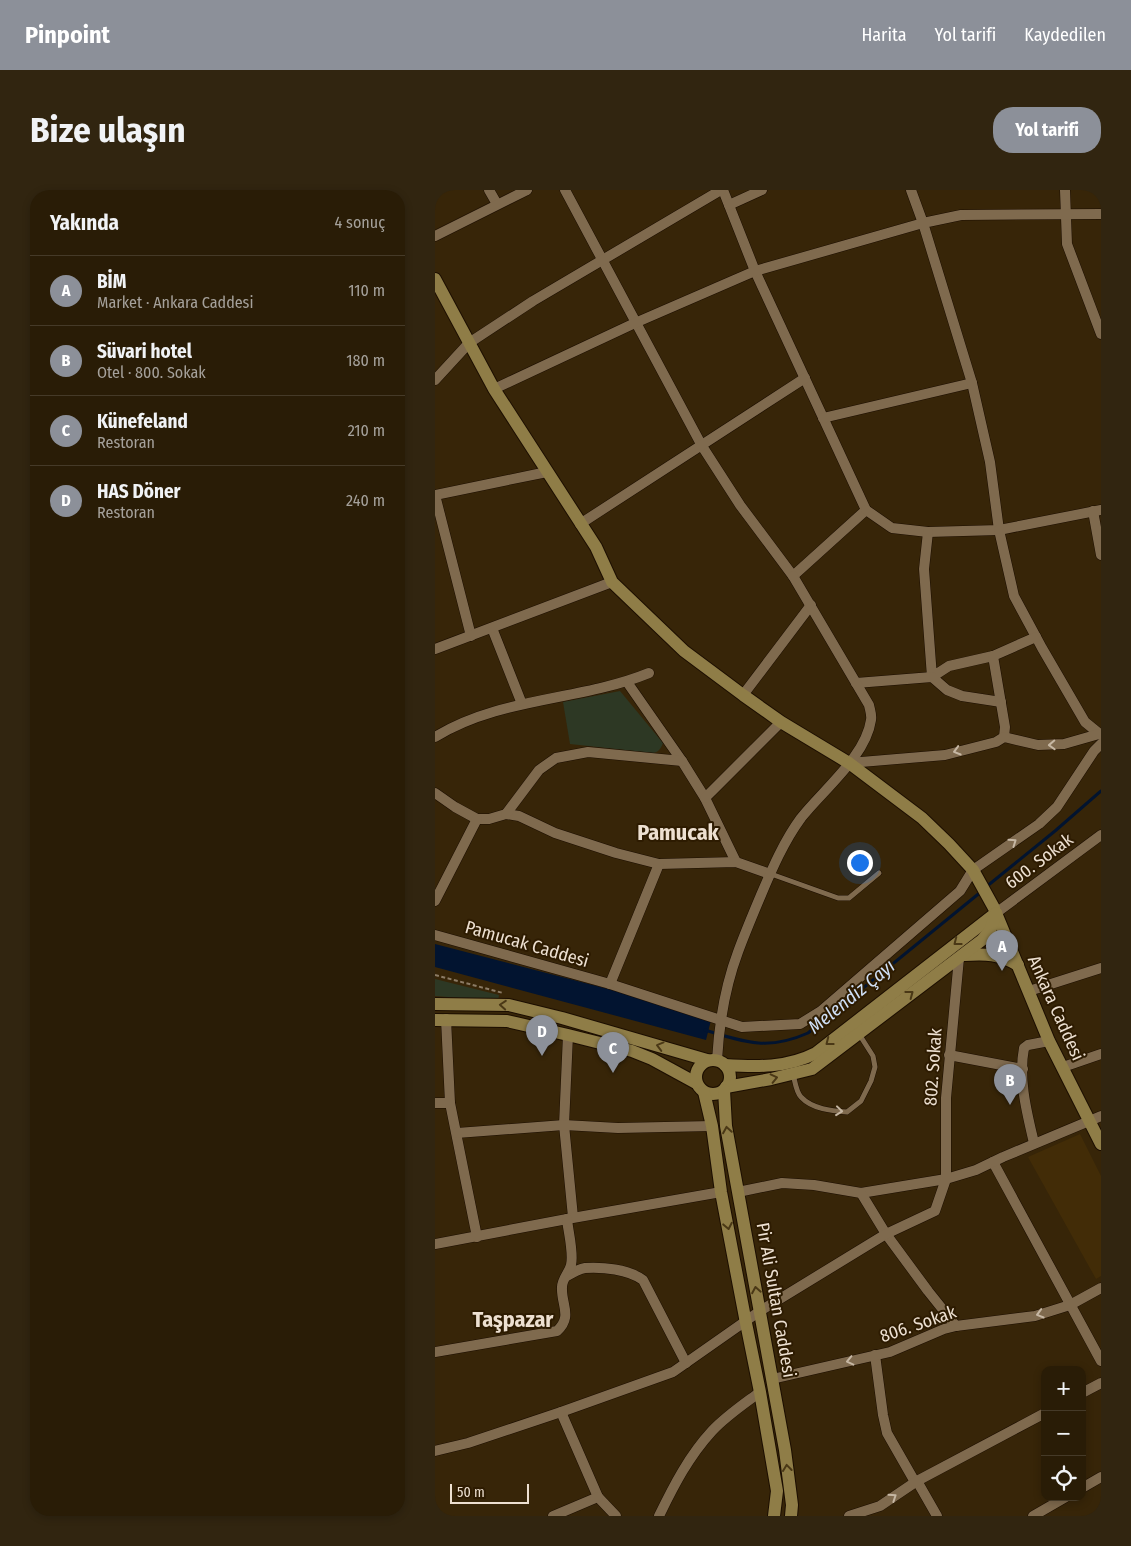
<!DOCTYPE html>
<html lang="tr">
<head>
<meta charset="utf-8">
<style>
  body { margin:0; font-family:"Fira Sans Condensed",sans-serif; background:#312510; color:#f1f3f6 }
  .controls { position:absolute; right:15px; bottom:15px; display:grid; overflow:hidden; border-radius:10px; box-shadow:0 2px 8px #0003 }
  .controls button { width:45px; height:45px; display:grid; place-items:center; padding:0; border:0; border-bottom:1px solid #453a28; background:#291c06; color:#f1f3f6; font:25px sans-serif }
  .scale { position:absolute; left:15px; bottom:12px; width:79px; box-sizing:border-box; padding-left:5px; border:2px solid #ede0d1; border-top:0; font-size:14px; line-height:18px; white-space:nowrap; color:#ede0d1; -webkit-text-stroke:4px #2d1b01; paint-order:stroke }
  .you { position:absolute; left:424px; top:672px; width:18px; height:18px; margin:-12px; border:4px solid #fff; border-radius:50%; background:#1a73e8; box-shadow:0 0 0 8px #1a73e833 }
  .badge { display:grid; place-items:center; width:32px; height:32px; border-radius:50%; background:#8c9099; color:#fff; font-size:16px; font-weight:700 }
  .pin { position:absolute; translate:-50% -41px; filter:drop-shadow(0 1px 2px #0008) }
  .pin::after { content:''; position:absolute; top:26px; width:18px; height:15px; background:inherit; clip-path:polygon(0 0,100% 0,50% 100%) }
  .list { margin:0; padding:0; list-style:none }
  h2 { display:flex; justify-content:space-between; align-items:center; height:65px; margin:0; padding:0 20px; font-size:21px }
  h2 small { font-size:16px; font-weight:400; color:#a5a19b }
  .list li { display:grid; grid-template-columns:32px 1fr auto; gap:15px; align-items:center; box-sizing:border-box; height:70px; padding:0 20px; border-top:1px solid #453a28 }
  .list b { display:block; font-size:19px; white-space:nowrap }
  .list p { margin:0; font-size:16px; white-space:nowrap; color:#a5a19b }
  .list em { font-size:16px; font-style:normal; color:#a5a19b }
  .icon { flex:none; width:28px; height:28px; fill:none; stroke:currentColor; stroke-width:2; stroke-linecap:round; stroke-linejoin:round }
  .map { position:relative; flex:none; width:666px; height:1326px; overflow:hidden; border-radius:20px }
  header { display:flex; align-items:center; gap:30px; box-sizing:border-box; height:70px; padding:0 25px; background:#8c9099; color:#fff }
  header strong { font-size:24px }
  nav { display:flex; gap:28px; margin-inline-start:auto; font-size:18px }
  .intro { display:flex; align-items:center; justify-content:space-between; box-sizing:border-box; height:120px; padding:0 30px }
  h1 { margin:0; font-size:35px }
  .button { padding:12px 22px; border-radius:20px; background:#8c9099; color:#fff; font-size:18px; font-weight:700 }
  main { display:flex; gap:30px; padding:0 30px }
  aside { flex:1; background:#291c06; border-radius:20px; box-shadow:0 2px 8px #0003 }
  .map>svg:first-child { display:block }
  .built { fill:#422c07 }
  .green { fill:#2d3824 }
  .water { fill:#021430 }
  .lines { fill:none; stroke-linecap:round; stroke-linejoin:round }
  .stream { stroke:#021430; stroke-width:3 }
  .lane-casing { stroke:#1c0e00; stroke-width:6 }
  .street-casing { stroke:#1c0e00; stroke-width:11 }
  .secondary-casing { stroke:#1c0e00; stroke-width:14 }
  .path { stroke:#8b7b65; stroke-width:2; stroke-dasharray:4 2.5; stroke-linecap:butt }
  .lane { stroke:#7f6a4e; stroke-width:5 }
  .street { stroke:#7f6a4e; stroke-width:10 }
  .secondary { stroke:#8f7d47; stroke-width:12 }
  .oneway { stroke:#c6b7a3 }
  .oneway2 { stroke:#4a3816 }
  .labels { text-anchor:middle; stroke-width:4; stroke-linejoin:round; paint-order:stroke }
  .street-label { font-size:18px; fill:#ede0d1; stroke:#2d1b01 }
  .water-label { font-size:19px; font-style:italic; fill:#d0e0f7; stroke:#2d1b01 }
  .district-label { font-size:22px; font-weight:bold; fill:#ede0d1; stroke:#2d1b01 }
</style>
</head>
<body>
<header>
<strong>Pinpoint</strong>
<nav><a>Harita</a><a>Yol tarifi</a><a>Kaydedilen</a></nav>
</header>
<div class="intro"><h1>Bize ulaşın</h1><a class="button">Yol tarifi</a></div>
<main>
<aside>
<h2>Yakında<small>4 sonuç</small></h2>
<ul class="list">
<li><span class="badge">A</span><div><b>BİM</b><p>Market · Ankara Caddesi</p></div><em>110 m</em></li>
<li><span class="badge">B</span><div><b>Süvari hotel</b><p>Otel · 800. Sokak</p></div><em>180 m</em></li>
<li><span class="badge">C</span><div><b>Künefeland</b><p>Restoran</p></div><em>210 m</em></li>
<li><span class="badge">D</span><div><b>HAS Döner</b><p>Restoran</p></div><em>240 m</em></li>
</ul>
</aside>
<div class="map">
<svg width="666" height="1326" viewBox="0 0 666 1326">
  <rect width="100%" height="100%" fill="#372508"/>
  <polygon class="built" points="645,944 666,986 666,1086 661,1089 593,967"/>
  <g class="green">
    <path d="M185 501 228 553C226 558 224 562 218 563L135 554 128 512Z"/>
    <polygon points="0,789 64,805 63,811 0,806"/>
  </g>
  <polygon class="water" points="0,754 277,826 271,850 0,777"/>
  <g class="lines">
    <g class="stream">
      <polyline points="551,697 620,641 666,601"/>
      <path d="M270 840C309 852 333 861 373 843L547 701"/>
    </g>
    <g class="lane-casing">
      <g id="lane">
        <polyline points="336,684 403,708 414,708 444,683"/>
        <path d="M358 884C360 891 361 902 366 907 377 919 397 921 412 922L426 911 436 891 440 877 438 866 424 844"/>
      </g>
    </g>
    <g class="street-casing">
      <g id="street">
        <polyline points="54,0 62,14"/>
        <polyline points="130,0 267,256 305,315 358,386 431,320 320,81 288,0"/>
        <polyline points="630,0 632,54 666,144"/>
        <polyline points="294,15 327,0"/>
        <polyline points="0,46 92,0"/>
        <polyline points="0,190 34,153 98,111 286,0"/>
        <polyline points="59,199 200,133 320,81 488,33 476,0"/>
        <polyline points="388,228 537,193"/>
        <polyline points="0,305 36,446"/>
        <polyline points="0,305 112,282"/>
        <polyline points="431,320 457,338 493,342 564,340 555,272 537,193 488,33 526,25 666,24"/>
        <polyline points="666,320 564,340 579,406 607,458 650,532 666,545"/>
        <polyline points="658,321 666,365"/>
        <polyline points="145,334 370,188"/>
        <polyline points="493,342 489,379 497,487 514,476 558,466"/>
        <polyline points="57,438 87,514"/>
        <polyline points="0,459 177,392"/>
        <polyline points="192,492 247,571 270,608 301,672"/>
        <polyline points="421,493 497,487 512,500 527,506 566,512"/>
        <polyline points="308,505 376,415"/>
        <path d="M0 547C65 507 145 511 214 483"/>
        <polyline points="569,547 570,537 558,466 601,447"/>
        <polyline points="414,573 510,565 561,552 569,547 603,555 629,554 664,544"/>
        <polyline points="0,603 20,617 42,629 54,629 71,624 84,626 120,643 181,663 224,674 301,672 335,684"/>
        <polyline points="270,608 346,532"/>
        <polyline points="71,624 104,580 121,568 153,562 247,571"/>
        <polyline points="0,711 42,629"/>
        <polyline points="559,718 561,723 666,645"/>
        <polyline points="0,745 175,794 307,837 365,834 386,821 525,701 538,680 604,634 622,617 659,561 666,554"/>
        <polyline points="175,794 224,674"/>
        <polyline points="594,801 666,778"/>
        <polyline points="11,829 15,913 42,1047"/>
        <polyline points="133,845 129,935 138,1027"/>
        <polyline points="514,865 588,879"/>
        <path d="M282 870C284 835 291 794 303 762 310 743 318 724 326 705 337 679 349 651 366 628 388 600 431 566 436 530 437 525 435 520 434 515L358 386"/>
        <polyline points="628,877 666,864"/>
        <polyline points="0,913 15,913"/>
        <polyline points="22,943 129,935 183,938 277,936"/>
        <path d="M599 953C592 923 583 889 589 858L593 855 614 851"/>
        <polyline points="558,972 666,1171"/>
        <polyline points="303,1002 347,993 379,995 426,1003 511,989 541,980 568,967 666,926"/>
        <polyline points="426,1003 451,1044 493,1101 521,1136"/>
        <polyline points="0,1054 132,1029 286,1002"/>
        <path d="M132 1086C137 1083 144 1079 150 1078 168 1077 193 1079 208 1090L251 1173"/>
        <path d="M0 1162 122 1141C138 1126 126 1115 127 1097 127 1089 134 1083 136 1075 139 1063 133 1041 132 1029"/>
        <polyline points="440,1165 448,1225 452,1243 480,1292"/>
        <polyline points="337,1189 455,1162 509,1139 521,1136 600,1126 635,1115 666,1098"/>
        <polyline points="647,1203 666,1193"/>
        <polyline points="126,1222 163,1307 181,1326"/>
        <polyline points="0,1261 33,1253 126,1222 238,1182 325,1121 451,1044 500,1021 511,989 511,908 524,768"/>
        <polyline points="482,1291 502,1326"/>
        <polyline points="647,1298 666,1287"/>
        <polyline points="118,1326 163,1307"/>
        <path d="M224 1326C239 1295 254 1266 277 1241 291 1226 309 1214 325 1202"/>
        <polyline points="414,1326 445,1316 482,1291 610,1223"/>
        <polyline points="598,1326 631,1307"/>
      </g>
    </g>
    <g class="secondary-casing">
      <g id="secondary">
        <polyline points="0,89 59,199 161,357 177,392 249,461 308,505 346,532 414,573 487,628 514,654 538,680 559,718"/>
        <polyline points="561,723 614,851 666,954"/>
        <path d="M528 765C550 764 563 763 583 775"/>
        <polyline points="0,814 74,815 127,828 272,870"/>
        <polyline points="0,830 72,831 133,845 197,861 217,869 261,893"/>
        <circle cx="278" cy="887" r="17"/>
        <path d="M290 875C322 877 352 878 381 863L561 723"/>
        <polyline points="291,897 336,889 377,879 547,750 555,741 561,723"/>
        <polyline points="289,900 291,936 350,1260 357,1315 356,1326"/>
        <polyline points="269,902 277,936 286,1002 311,1133 325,1202 342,1301 339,1326"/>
      </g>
    </g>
    <polyline class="path" points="0,785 68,803"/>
    <use href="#lane" class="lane"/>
    <use href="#street" class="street"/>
    <use href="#secondary" class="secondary"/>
  </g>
  <defs><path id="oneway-chevron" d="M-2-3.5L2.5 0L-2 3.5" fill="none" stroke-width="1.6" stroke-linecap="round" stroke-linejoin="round" transform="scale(1.25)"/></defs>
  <g class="oneway">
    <use href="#oneway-chevron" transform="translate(617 555) rotate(178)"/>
    <use href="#oneway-chevron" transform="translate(522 561) rotate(164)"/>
    <use href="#oneway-chevron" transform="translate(578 652) rotate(-35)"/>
    <use href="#oneway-chevron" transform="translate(404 921) rotate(6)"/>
    <use href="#oneway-chevron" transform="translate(605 1124) rotate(164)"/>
    <use href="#oneway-chevron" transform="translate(415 1171) rotate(167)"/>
    <use href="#oneway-chevron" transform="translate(458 1307) rotate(-34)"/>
  </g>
  <g class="oneway2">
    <use href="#oneway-chevron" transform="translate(522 752) rotate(142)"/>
    <use href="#oneway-chevron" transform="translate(475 804) rotate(-37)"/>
    <use href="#oneway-chevron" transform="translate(68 815) rotate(-176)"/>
    <use href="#oneway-chevron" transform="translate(394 852) rotate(142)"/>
    <use href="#oneway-chevron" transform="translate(225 856) rotate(-165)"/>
    <use href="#oneway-chevron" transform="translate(339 888) rotate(-13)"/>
    <use href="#oneway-chevron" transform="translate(292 940) rotate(-99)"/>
    <use href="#oneway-chevron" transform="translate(293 1036) rotate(79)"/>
    <use href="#oneway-chevron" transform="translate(321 1100) rotate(-100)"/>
    <use href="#oneway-chevron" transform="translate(352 1278) rotate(-97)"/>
  </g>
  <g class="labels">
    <g class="street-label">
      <text transform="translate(604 671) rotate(-37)" y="6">600. Sokak</text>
      <text transform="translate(92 754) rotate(16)" y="6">Pamucak Caddesi</text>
      <text transform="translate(621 818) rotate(66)" y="6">Ankara Caddesi</text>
      <text transform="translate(498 877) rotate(-86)" y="6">802. Sokak</text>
      <text transform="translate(341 1110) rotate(80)" y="6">Pir Ali Sultan Caddesi</text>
      <text transform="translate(483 1134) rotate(-19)" y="6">806. Sokak</text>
    </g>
    <g class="water-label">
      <text transform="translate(416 806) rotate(-39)" y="7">Melendiz Çayı</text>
    </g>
    <g class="district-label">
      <text x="243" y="650">Pamucak</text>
      <text x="78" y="1137">Taşpazar</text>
    </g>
  </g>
</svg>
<div class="controls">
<button>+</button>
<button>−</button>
<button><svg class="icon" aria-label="locate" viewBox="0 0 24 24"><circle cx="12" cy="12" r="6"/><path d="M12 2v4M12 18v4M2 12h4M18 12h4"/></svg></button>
</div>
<div class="scale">50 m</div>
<div class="you"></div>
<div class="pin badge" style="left:567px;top:781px">A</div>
<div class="pin badge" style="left:575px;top:915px">B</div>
<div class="pin badge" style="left:178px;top:883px">C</div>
<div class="pin badge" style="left:107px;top:866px">D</div>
</div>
</main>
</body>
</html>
